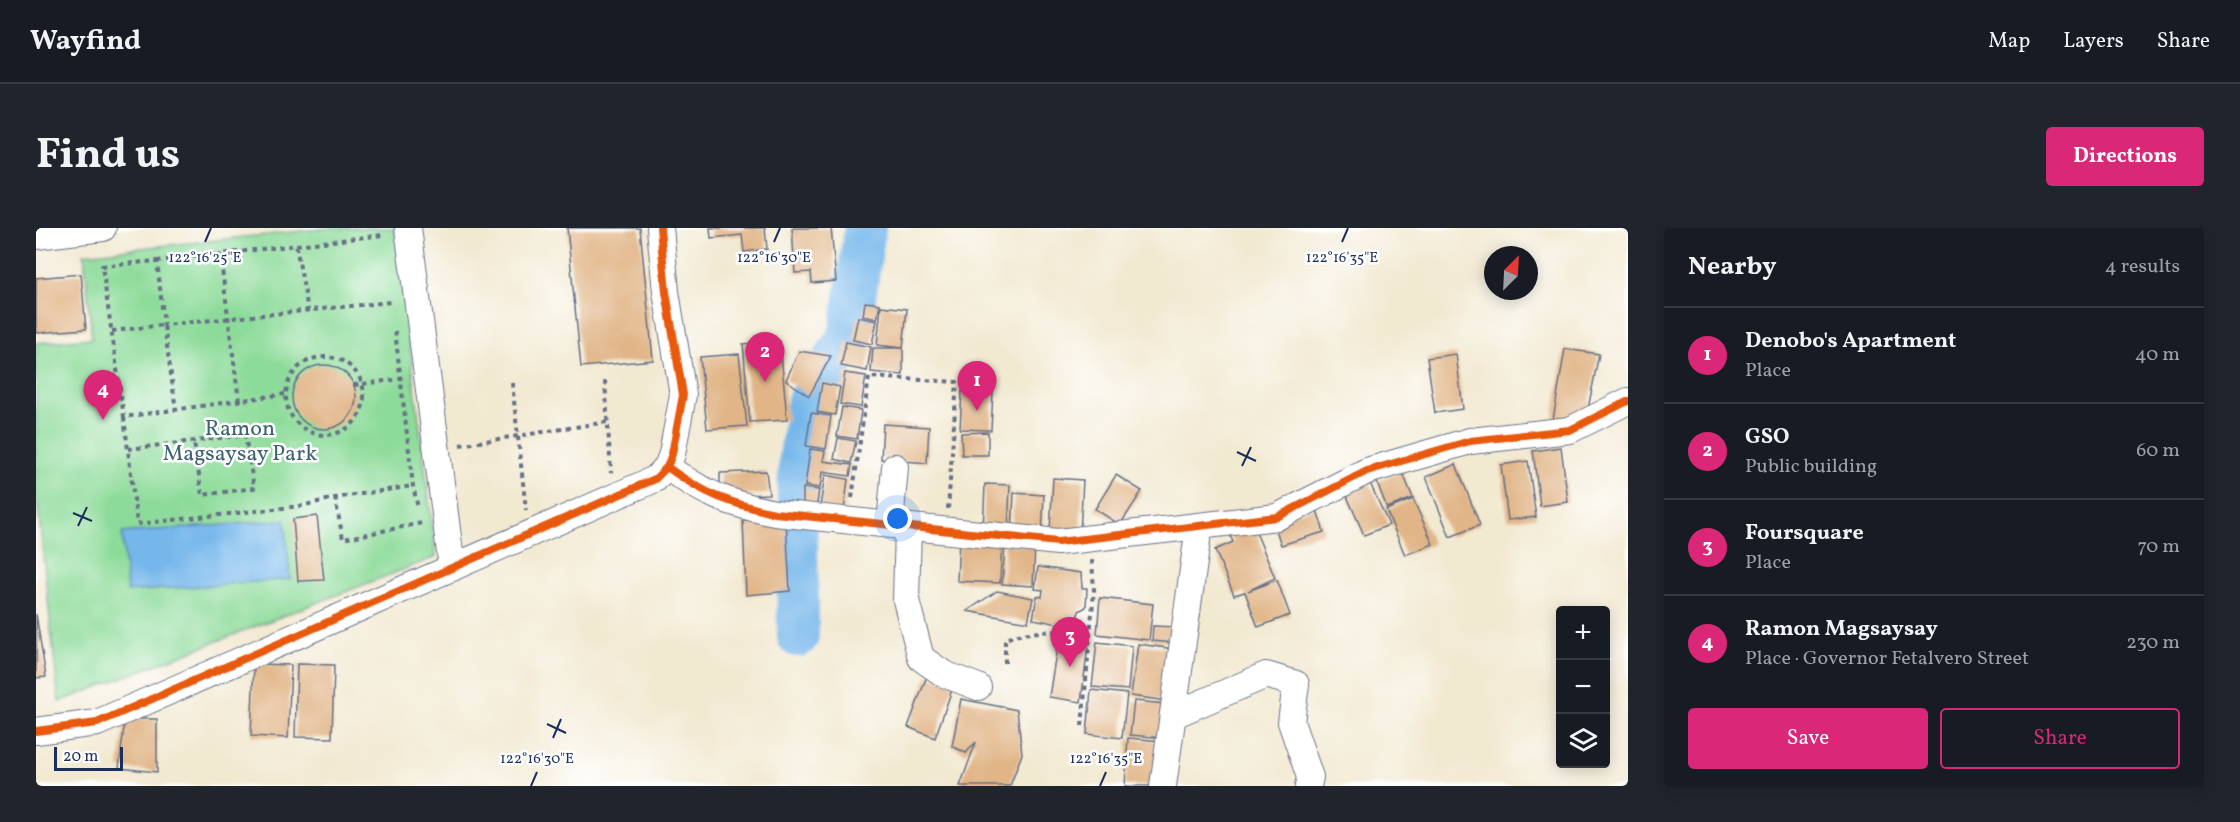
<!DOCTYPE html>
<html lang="en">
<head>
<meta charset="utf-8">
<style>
  body { margin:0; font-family:Vollkorn,serif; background:#20242c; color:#f1f3f6 }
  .controls { position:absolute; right:18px; bottom:18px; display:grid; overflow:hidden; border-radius:6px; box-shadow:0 3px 15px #0003 }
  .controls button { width:54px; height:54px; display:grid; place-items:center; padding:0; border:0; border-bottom:2px solid #363941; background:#171b24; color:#f1f3f6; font:30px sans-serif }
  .compass { position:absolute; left:1448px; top:18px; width:54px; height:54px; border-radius:50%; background:#171b24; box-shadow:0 3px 15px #0003; rotate:24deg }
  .scale { position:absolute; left:18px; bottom:15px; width:69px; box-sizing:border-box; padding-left:6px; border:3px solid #1b2f5e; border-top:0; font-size:16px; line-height:21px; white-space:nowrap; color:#1b2f5e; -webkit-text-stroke:4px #fff; paint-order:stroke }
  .you { position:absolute; left:862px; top:291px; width:21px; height:21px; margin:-15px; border:4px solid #fff; border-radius:50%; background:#1a73e8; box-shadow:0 0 0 9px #1a73e833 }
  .badge { display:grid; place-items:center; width:39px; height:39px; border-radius:50%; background:#db2777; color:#fff; font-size:20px; font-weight:700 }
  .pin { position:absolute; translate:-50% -50px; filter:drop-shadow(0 2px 3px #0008) }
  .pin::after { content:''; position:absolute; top:32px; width:21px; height:18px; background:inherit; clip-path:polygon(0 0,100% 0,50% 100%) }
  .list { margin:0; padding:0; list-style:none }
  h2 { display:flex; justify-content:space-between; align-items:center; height:78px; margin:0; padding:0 24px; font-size:26px }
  h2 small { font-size:20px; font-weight:400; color:#9ea1a6 }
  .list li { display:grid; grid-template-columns:39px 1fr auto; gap:18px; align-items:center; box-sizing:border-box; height:96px; padding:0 24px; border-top:2px solid #363941 }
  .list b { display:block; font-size:22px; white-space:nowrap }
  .list p { margin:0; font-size:20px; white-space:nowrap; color:#9ea1a6 }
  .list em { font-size:20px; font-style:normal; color:#9ea1a6 }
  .actions { display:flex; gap:12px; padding:18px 24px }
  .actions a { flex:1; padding:14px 0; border:2px solid #db2777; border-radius:6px; text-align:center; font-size:21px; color:#db2777 }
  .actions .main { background:#db2777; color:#fff }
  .icon { flex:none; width:33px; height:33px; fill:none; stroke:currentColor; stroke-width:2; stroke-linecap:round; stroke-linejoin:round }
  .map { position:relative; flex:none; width:1592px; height:558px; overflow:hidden; border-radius:6px }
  header { display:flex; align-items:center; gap:36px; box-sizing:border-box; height:84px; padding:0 30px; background:#171b24; border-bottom:2px solid #363941 }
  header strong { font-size:28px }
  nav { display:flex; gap:33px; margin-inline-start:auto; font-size:21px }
  .intro { display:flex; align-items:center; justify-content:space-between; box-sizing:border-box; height:144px; padding:0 36px }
  h1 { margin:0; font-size:42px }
  .button { padding:15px 27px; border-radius:6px; background:#db2777; color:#fff; font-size:21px; font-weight:700 }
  main { display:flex; gap:36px; padding:0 36px }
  aside { flex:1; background:#171b24; border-radius:6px; box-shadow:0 3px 15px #0003 }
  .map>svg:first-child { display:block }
  .green { fill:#8ddb9a; stroke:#54857c; stroke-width:1.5 }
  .water { fill:#76b7eb; stroke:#4873a4; stroke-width:1.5 }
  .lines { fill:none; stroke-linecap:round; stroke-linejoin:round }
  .river { stroke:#76b7eb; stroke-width:42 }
  .building { fill:#e1b587 }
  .minor-casing { stroke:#667086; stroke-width:28 }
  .path { stroke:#667086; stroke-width:4; stroke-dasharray:4.5 4.5; stroke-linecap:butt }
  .minor { stroke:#fff; stroke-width:26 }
  .cycleway-casing { stroke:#fff; stroke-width:11 }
  .cycleway { stroke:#e8590c; stroke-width:8 }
  .ticks { fill:none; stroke:#1b2f5e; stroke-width:2 }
  .labels { text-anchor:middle; stroke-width:5; stroke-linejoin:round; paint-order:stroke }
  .park-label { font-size:22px; fill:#3d6370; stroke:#fff }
  .ticks-label { font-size:15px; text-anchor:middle; fill:#1b2f5e; stroke:#fff; stroke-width:5; stroke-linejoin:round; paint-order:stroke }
</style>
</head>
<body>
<header>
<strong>Wayfind</strong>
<nav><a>Map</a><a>Layers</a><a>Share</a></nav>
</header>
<div class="intro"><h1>Find us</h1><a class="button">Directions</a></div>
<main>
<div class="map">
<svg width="1592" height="558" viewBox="0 0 1592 558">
  <rect width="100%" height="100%" fill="#fff"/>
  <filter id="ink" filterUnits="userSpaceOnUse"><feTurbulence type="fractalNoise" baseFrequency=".0167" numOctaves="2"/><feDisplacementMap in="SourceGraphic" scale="12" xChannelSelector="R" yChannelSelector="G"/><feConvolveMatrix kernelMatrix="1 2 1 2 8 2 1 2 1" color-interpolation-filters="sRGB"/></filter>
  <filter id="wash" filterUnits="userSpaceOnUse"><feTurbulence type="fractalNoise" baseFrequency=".008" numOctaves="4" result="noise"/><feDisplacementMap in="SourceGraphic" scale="24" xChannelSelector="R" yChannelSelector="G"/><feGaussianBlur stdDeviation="1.35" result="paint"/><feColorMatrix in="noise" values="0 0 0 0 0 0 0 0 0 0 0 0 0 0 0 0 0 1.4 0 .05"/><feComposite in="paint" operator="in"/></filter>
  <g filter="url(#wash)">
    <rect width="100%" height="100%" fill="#f2e9d1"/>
    <polygon class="green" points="295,0 359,0 400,329 23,474 0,261 0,115 56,110 48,26"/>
    <polygon class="water" points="249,292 254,351 91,364 86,305"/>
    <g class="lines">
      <g class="river">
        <polyline points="762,268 764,229 772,173 814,106 829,0"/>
        <polyline points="761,306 762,408"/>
      </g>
    </g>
    <g id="blocks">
      <g class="building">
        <polygon points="531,0 604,0 617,132 545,139"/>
        <polygon points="674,0 729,0 731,21 708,24 706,7 675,10"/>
        <polygon points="756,0 795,0 800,53 776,55 775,44 759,45"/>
        <polygon points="45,46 50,101 0,105 0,50"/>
        <polygon points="829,74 844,76 841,91 827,88"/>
        <polygon points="845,78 871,81 867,120 867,147 835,144 837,120 867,120 841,117"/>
        <polygon points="822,89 841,93 836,116 817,112"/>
        <polygon points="744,113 751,192 714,194 707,116"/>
        <polygon points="810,114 835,119 831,143 805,138"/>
        <polygon points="1529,121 1563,126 1551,186 1516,198"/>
        <polygon points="763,123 795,128 773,168 750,152"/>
        <polygon points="703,126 711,198 671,201 664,129"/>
        <polygon points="1420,126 1427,181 1399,185 1391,130"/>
        <circle cx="288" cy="169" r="32"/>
        <polygon points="809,145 830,148 825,179 804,176"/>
        <polygon points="786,155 804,159 799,187 781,184"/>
        <polygon points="926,163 957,164 955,202 924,201"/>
        <polygon points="806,179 825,182 821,211 801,208"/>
        <polygon points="775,185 795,188 790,221 770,218"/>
        <polygon points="847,196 893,199 891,235 845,231"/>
        <polygon points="952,204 952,227 926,227 925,205"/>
        <polygon points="802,210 820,213 815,235 798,231"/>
        <polygon points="1525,219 1532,274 1504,278 1497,223"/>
        <polygon points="774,221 789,223 787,233 816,237 814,248 786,244 784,260 769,258"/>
        <polygon points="1492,233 1500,289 1472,292 1465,237"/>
        <polygon points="1420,236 1444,297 1414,309 1390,249"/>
        <polygon points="730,243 733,266 684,268 684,245"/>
        <polygon points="1366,243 1377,270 1351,280 1341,254"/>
        <polygon points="789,247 812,251 808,283 784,279"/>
        <polygon points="1080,247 1106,263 1084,297 1059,281"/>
        <polygon points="1017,250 1047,252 1044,305 1014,303"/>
        <polygon points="1334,255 1353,297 1328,307 1310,266"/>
        <polygon points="949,256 974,257 972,304 947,303"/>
        <polygon points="767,260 783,262 780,283 767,282"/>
        <polygon points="978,265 1008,267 1006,307 976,305"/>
        <polygon points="1377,271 1397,316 1369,327 1350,282"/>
        <polygon points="1280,279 1288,304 1245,317 1237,292"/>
        <polygon points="281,288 288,352 262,353 257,291"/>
        <polygon points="707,292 750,292 754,363 710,367"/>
        <polygon points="1217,297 1239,350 1212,363 1241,352 1254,387 1222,399 1209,364 1198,367 1179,322 1197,314 1194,307"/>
        <polygon points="923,310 966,313 964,355 921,353"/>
        <polygon points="969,316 999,318 997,358 966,356"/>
        <polygon points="1002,339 1045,345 1046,360 1051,360 1050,379 1043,383 1041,391 1034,392 1033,398 997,391 1001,368 1006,369 1007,362 999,361"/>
        <polygon points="961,363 997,370 992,394 931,383"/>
        <polygon points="1064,370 1117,376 1113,412 1061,406"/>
        <polygon points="0,386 10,449 0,450"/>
        <polygon points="1117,398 1140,399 1139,415 1116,413"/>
        <polygon points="1023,406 1053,410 1045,474 1013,469"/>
        <polygon points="1061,414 1096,418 1092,462 1056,459"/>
        <polygon points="1102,416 1138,421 1131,473 1095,468"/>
        <polygon points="218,436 255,437 252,510 215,508"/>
        <polygon points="261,436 298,437 296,510 259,509"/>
        <polygon points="891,448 918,456 899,510 872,499"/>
        <polygon points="1055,462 1091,466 1086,510 1051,506"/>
        <polygon points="925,471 981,482 986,526 974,558 924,558 940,514 930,525 916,518"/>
        <polygon points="1098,473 1131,476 1128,510 1094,507"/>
        <polygon points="89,491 121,491 121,544 83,540"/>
        <polygon points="1092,510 1126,513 1123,558 1089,558"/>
      </g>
    </g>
  </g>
  <g filter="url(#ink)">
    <use href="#blocks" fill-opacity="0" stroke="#667086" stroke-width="1.5"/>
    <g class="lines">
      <g class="minor-casing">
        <g id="minor">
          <polyline points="372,0 416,340"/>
          <polyline points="0,8 67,0"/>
          <path d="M631 239C668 266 694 276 739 285L1022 314 1241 289 1331 243 1434 213 1534 202 1592 173"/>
          <polyline points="854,296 859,239"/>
          <polyline points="872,299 870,372 885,430 908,446 942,459"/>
          <polyline points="1138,487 1230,447 1260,456 1255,494 1274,549 1272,558"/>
          <polyline points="0,503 61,495 619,251 631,239 636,226 647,167 630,64 624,0"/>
          <polyline points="1127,558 1163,298"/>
        </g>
      </g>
      <g class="path">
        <polyline points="260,18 272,82"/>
        <polyline points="121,33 183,26"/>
        <polyline points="76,103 128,97 140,182"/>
        <polyline points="359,103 377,258 382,280"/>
        <circle cx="289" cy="168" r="39"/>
        <polyline points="569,153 575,245"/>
        <polyline points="476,155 490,282"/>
        <polyline points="318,157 365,151"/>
        <polyline points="249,166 88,189 66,38 121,33 128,97 355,74"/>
        <polyline points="203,173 184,26 347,7 347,9"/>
        <polyline points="88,189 101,296 265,278 299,270 377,258"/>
        <polyline points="424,217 571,194"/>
        <polyline points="92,221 209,207 218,260 166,267 158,214"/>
        <polyline points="299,270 307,311 386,295 385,293"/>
        <polyline points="816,270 833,149 921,154 912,281"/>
        <path d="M969 435V411C997 401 1026 403 1055 405"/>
        <polyline points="1046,498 1058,362 1056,332"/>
      </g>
      <use href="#minor" class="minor"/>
      <g class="cycleway-casing">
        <g id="cycleway">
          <path d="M631 239C668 266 694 276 739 285L1022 314 1241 289 1331 243 1434 213 1534 202 1592 173"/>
          <polyline points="0,503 61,495 619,251 631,239 636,226 647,167 630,64 624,0"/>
        </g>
      </g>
      <use href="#cycleway" class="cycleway"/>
    </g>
  </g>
  <path class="ticks" d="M169 14 175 0M738 14 744 0M1306 14 1312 0M1201 224 1220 233M1206 238 1215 219M37 285 56 293M42 298 51 279M511 496 530 505M517 510 525 491M495 558 501 544M1064 558 1070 544"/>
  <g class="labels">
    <g class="park-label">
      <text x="204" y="207">Ramon<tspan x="204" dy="25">Magsaysay Park</tspan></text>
    </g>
  </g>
  <g class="ticks-label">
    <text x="169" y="34">122°16'25"E</text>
    <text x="738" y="34">122°16'30"E</text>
    <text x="1306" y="34">122°16'35"E</text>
    <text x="501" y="535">122°16'30"E</text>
    <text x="1070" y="535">122°16'35"E</text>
  </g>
</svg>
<div class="controls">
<button>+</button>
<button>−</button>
<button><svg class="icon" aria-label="layers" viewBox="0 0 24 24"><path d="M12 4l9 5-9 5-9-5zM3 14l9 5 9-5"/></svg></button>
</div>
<svg class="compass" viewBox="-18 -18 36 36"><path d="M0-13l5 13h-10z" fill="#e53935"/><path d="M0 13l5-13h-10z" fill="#9ea1a6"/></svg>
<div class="scale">20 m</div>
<div class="you"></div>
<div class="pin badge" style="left:941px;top:183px">1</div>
<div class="pin badge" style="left:729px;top:154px">2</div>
<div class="pin badge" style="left:1034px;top:439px">3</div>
<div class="pin badge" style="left:67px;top:192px">4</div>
</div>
<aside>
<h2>Nearby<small>4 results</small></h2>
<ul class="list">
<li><span class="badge">1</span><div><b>Denobo's Apartment</b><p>Place</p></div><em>40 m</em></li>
<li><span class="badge">2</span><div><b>GSO</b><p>Public building</p></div><em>60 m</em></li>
<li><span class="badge">3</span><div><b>Foursquare</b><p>Place</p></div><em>70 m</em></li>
<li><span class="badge">4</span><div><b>Ramon Magsaysay</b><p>Place · Governor Fetalvero Street</p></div><em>230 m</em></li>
</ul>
<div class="actions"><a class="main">Save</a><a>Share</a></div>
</aside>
</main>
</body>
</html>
